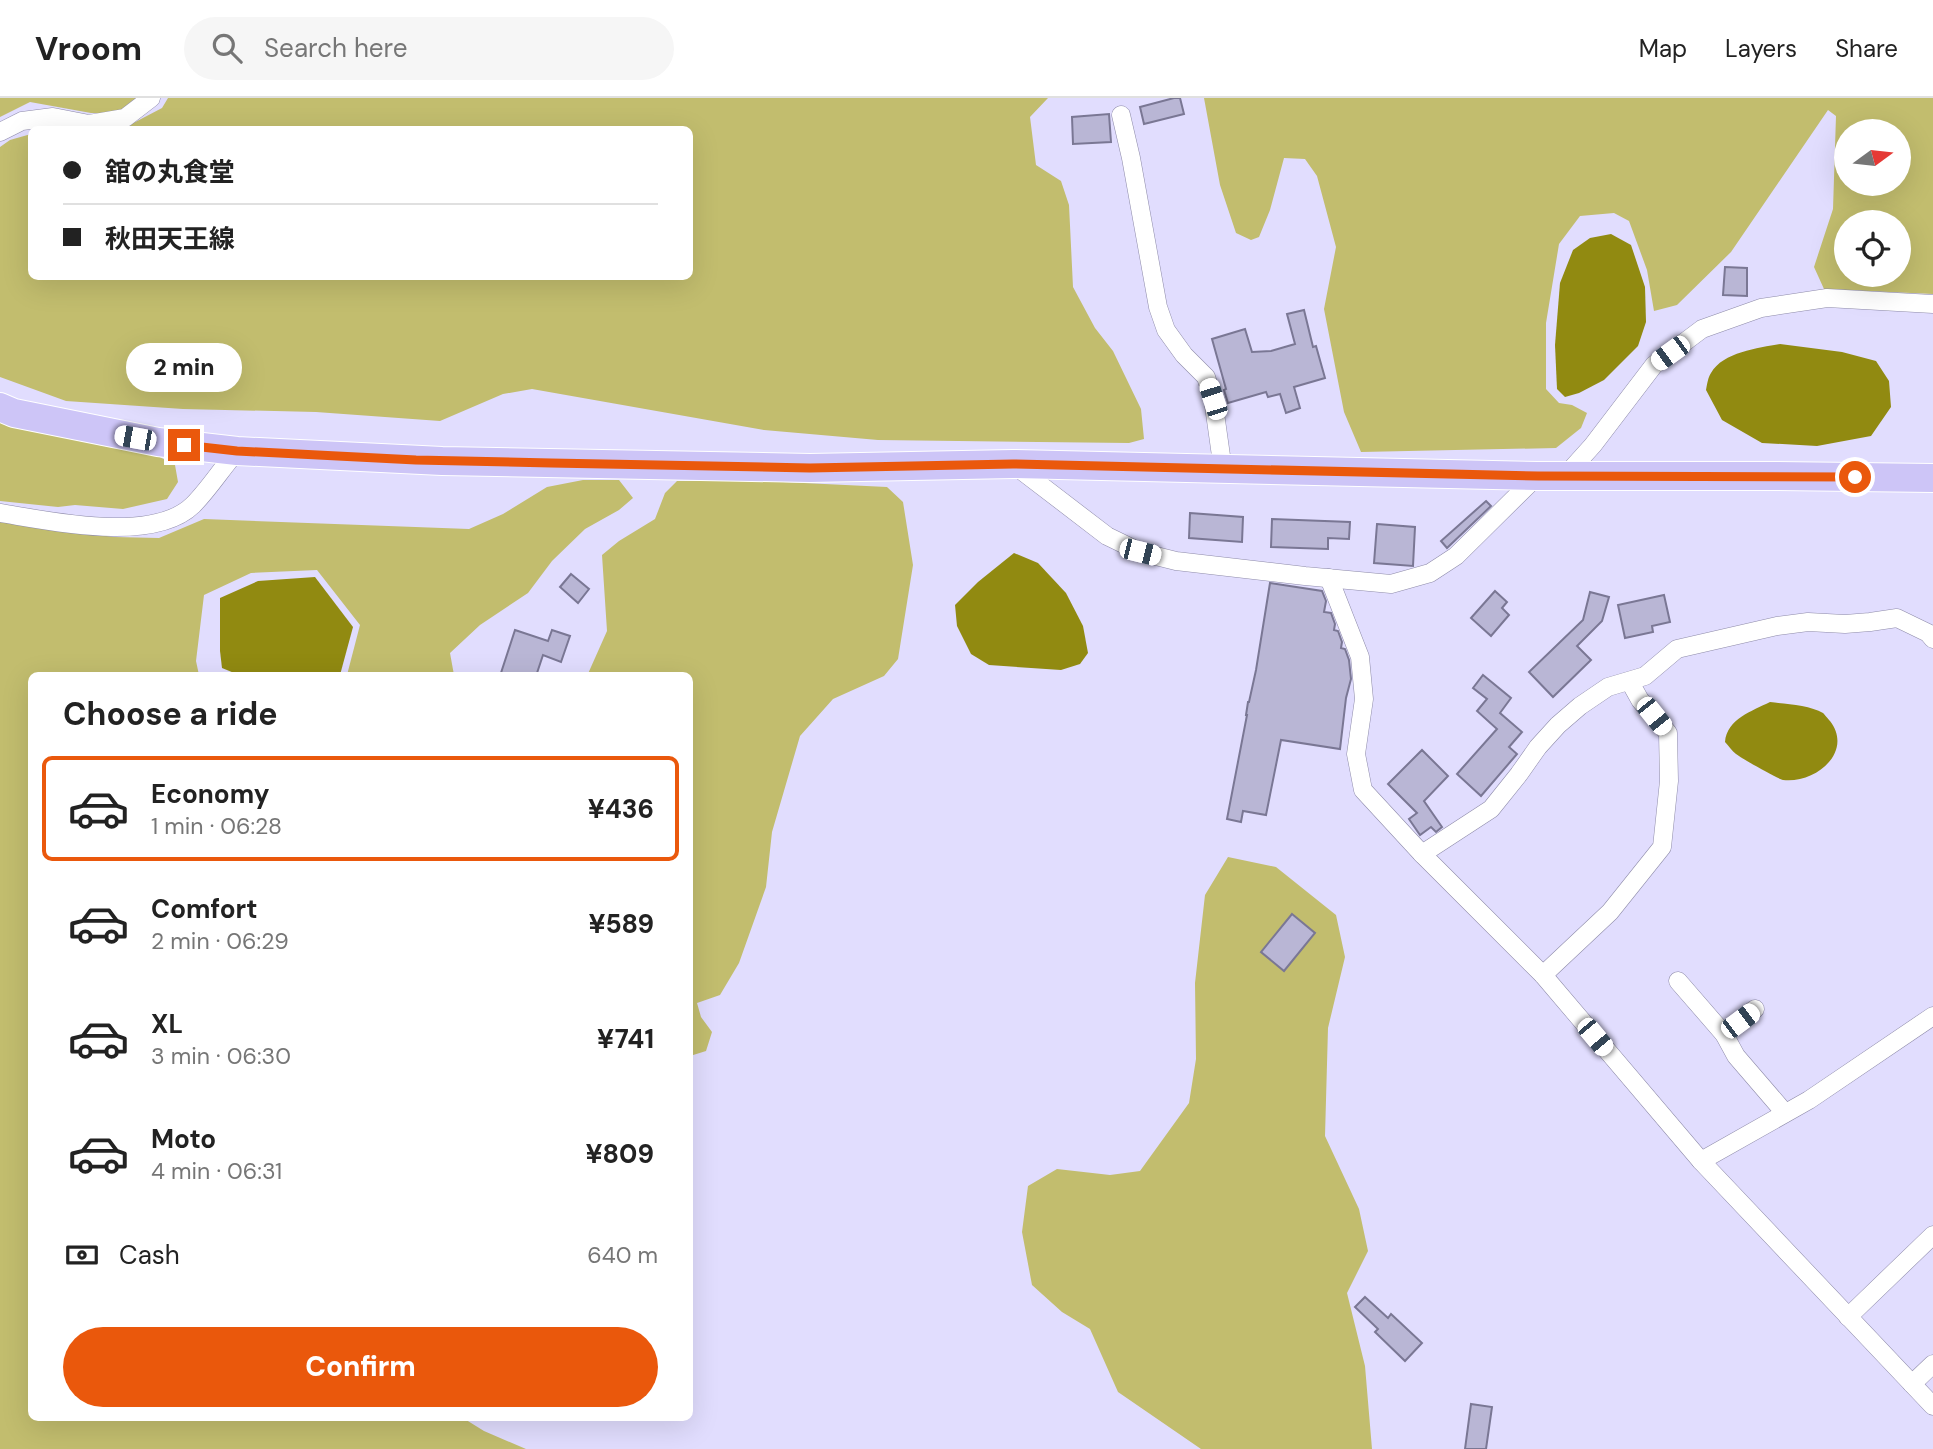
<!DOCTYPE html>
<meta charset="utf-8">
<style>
body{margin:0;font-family:"DM Sans","Noto Sans JP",sans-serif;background:#f6f6f6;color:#222;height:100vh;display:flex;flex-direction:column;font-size:26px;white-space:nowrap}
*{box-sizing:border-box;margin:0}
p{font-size:23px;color:#767676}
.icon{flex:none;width:38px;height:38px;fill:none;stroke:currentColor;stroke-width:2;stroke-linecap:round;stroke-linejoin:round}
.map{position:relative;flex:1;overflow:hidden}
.drawer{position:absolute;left:28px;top:574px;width:665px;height:749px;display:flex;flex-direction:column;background:#fff;border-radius:10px;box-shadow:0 7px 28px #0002}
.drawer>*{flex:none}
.hud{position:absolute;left:28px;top:28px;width:665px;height:154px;border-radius:10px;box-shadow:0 7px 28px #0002;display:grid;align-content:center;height:154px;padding:0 35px;background:#fff}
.needle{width:46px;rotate:75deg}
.buttons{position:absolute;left:1834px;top:21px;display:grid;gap:14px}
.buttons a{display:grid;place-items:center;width:77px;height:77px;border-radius:50%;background:#fff;box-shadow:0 7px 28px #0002;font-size:35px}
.end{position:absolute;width:32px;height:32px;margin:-16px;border:9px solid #ea580c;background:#fff;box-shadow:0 0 0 4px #fff}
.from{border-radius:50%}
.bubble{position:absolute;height:49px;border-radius:24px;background:#fff;box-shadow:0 7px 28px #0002;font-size:23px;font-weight:800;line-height:49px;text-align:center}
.car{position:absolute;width:21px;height:42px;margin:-21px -10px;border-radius:9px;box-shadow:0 0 5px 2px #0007;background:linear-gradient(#fff 24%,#345 0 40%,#fff 0 76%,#345 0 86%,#fff 0)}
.hud b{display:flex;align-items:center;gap:24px;height:66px;font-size:26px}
.hud b+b{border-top:2px solid #e0e0e0}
.hud i{width:18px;height:18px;background:#222}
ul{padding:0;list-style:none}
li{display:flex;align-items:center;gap:21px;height:105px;margin:0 14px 10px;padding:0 21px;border:4px solid transparent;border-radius:10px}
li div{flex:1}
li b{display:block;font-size:26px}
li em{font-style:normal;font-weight:800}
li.active{border-color:#ea580c}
li>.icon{width:63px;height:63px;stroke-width:1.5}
h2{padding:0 35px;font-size:32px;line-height:84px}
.pay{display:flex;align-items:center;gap:18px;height:77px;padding:0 35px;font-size:26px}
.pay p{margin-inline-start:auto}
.button{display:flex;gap:14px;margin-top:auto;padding:14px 35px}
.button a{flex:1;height:80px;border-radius:42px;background:#ea580c;color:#fff;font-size:28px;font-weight:800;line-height:80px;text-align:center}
header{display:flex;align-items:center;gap:42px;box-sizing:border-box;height:98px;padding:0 35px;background:#fff;border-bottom:2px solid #e0e0e0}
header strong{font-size:33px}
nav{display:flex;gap:38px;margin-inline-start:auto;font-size:24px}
.search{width:490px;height:63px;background:#f6f6f6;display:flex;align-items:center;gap:18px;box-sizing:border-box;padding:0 24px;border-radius:38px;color:#767676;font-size:26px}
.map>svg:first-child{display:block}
.green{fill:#c2bd6e;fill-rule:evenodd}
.water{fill:#918a11}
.building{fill:#b9b6d5;stroke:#7a7794;stroke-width:2}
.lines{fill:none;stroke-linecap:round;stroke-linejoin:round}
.minor-casing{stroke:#8e8ba9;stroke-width:19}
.primary-casing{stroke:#fff;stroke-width:30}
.minor{stroke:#fff;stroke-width:18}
.primary{stroke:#cdc5f7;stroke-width:28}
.route{stroke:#ea580c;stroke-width:9}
</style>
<header>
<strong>Vroom</strong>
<div class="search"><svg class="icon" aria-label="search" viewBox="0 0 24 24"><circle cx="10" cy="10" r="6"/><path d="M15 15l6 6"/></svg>Search here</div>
<nav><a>Map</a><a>Layers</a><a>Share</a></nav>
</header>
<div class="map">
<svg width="1933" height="1351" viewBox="0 0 1933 1351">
<rect width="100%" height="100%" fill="#e1ddfe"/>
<g class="green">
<polygon points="0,0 136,0 117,15 91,15 30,4 0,19"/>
<polygon points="168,0 1048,0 1030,19 1036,67 1061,83 1069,107 1073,189 1095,230 1113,253 1141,311 1144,341 1129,345 878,342 764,332 532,291 503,296 440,323 316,314 183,311 66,303 0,279 0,49 10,42 31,36 32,178 690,178 690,32 122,31 162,10"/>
<path d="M1204 0H1933V196L1824 191 1814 169 1833 111 1836 18 1828 12 1731 154 1677 207 1654 213 1647 172 1629 123 1614 115 1580 118 1559 146 1546 225V291L1559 305 1572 307 1587 315 1581 330 1556 350 1361 354 1344 314 1324 211 1336 149 1317 78 1305 61 1284 60 1270 112 1259 139 1251 142 1236 135 1220 87ZM1846 33H1899V86H1846ZM1846 124H1899V177H1846Z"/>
<polygon points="0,320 99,347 156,357 175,367 178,384 167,401 123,411 75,407 58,409 0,403"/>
<polygon points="583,382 619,382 633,400 619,412 585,431 552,463 528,495 480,527 450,555 454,577 347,577 360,527 317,472 251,475 204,497 196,563 199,577 32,578 32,1320 463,1320 484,1333 526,1351 0,1351 0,424 114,439 159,440 204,421 469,431 503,416 547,389"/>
<polygon points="677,383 762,383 887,389 903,404 913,467 898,561 884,578 833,601 800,638 772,734 766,789 739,865 720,897 697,905 701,919 712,934 706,953 690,958 690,578 587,578 607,533 602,457 619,443 655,421 665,395"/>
<polygon points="1228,759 1276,769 1336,817 1345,859 1328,930 1325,1038 1359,1111 1368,1153 1347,1195 1365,1268 1372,1351 1201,1351 1118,1294 1090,1231 1062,1214 1032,1187 1022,1134 1028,1088 1057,1071 1110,1077 1140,1073 1189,1005 1196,961 1195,885 1205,797"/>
</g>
<g class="water">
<polygon points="1611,136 1631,147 1645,189 1646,224 1638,248 1604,282 1579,295 1565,299 1557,291 1555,247 1560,185 1573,152 1590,140"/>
<path d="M1780 246 1842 254 1876 263 1889 283 1891 309 1871 338 1817 348 1762 345 1722 322 1706 292C1707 287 1708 279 1711 275 1723 254 1758 250 1780 246Z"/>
<polygon points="1014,455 1038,465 1066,495 1083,528 1088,555 1080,566 1061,572 989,567 971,556 957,528 955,507 978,484"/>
<polygon points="315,479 353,529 340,577 239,577 222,570 220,553 220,500 258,483"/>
<path d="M1770 604C1785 606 1810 607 1823 615 1824 616 1829 622 1830 623 1854 654 1815 686 1783 682 1776 680 1743 661 1736 656 1732 653 1729 648 1725 644 1727 621 1752 613 1770 604Z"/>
</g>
<g class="building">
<polygon points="1174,0 1180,0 1184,16 1144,26 1140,9"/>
<polygon points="1109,16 1111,44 1073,46 1072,19"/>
<polygon points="1725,169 1747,170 1747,198 1723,197"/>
<polygon points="1304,212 1313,249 1316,248 1325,280 1294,289 1300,310 1286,315 1280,296 1268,299 1266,294 1228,305 1224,292 1226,291 1212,241 1245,231 1252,254 1271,253 1295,246 1287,216"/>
<polygon points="1486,403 1491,408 1447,450 1441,443"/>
<polygon points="1190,415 1243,419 1242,444 1189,440"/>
<polygon points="1272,421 1350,424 1349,441 1328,440 1328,451 1271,449"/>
<polygon points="1377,426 1415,429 1413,468 1374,465"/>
<polygon points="571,476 589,491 578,505 560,489"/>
<polygon points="1270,485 1322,493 1326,503 1324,514 1331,515 1335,526 1334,532 1338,533 1342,544 1341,550 1345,551 1349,562 1351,581 1346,600 1340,651 1281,642 1266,717 1243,713 1241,724 1227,721 1247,617 1246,617 1248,604 1249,604 1256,572"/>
<polygon points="1495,493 1507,504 1502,510 1509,517 1491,538 1471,520"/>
<polygon points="1590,494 1609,499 1602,523 1577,548 1591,562 1553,599 1529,574 1583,522"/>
<polygon points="1664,497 1670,524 1652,528 1653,534 1625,540 1618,507"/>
<polygon points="515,532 548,543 552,532 570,538 561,564 543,557 536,578 500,578"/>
<polygon points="1483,577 1511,600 1500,615 1522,634 1509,649 1517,656 1481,698 1457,676 1497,631 1477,613 1487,601 1473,590"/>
<polygon points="1422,652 1448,678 1424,703 1442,729 1436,734 1431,729 1420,737 1409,721 1417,715 1388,686"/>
<polygon points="1292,816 1315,835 1284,873 1261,854"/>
<polygon points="1365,1199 1388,1220 1391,1216 1422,1245 1405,1263 1375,1234 1378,1231 1355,1209"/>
<polygon points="1471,1306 1492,1309 1486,1351 1465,1351"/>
</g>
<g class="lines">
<g class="minor-casing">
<g id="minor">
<polyline points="1121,17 1131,60 1158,209 1166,232 1184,257 1206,279 1213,301 1223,372"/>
<polyline points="0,34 22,23 53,19 89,26 125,20 151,0"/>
<polyline points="1013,366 1107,438 1140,454 1176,463 1305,478 1391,486 1430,475 1456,458 1537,378"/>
<polyline points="1566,377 1593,347 1654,267 1702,231 1761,210 1827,200 1933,206"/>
<path d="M0 415C50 423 153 446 193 407 209 391 222 370 237 353"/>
<polyline points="1329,480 1360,559 1364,601 1356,656 1363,692 1422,756 1543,877 1701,1063 1933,1308"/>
<polyline points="1422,756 1491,711 1519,676 1538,649 1558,627 1580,608 1608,589 1645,578 1677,551 1777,528 1808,524 1845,526 1870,524 1897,520 1928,535 1933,541"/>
<polyline points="1543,877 1610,814 1662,749 1669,683 1668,635 1640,602 1630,584"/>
<polyline points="1678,883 1724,936 1736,958 1785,1015"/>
<polyline points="1724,936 1755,911"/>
<polyline points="1701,1063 1809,1002 1933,918"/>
<polyline points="1848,1219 1933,1137"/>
<polyline points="1912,1286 1933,1266"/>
</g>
</g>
<g class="primary-casing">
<polyline id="primary" points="0,309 14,315 158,344 237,353 442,363 810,370 1013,366 1537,378 1777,378 1933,380"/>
</g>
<use href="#minor" class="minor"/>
<use href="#primary" class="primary"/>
</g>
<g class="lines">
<polyline class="route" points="184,347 237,353 416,362 551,365 810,370 1013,366 1538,378 1855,379"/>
</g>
</svg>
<div class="buttons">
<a><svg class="needle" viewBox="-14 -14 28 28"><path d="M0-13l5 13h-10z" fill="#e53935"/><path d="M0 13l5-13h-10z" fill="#767676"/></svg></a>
<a><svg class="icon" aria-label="locate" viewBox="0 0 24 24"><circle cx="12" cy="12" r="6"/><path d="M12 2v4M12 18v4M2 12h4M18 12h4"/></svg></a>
</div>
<i class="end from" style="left:1855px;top:379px"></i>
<i class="end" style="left:184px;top:347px"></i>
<div class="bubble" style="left:126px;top:245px;width:116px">2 min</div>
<i class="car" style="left:1670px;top:255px;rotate:234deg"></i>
<i class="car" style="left:1213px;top:301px;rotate:342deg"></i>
<i class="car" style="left:135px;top:340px;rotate:280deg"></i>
<i class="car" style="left:1140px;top:454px;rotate:104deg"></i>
<i class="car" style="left:1654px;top:618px;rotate:141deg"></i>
<i class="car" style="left:1740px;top:923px;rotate:53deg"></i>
<i class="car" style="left:1595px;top:939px;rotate:140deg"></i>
<div class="hud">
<b><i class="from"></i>舘の丸食堂</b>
<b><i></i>秋田天王線</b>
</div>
<section class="drawer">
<h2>Choose a ride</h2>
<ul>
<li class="active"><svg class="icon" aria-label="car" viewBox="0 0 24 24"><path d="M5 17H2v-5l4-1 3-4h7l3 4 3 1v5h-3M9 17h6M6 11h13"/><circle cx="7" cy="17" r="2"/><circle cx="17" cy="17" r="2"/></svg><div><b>Economy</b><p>1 min · 06:28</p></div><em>¥436</em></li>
<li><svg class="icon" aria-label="car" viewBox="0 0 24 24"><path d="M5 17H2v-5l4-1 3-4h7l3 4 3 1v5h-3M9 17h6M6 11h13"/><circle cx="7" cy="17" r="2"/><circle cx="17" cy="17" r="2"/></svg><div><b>Comfort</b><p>2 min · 06:29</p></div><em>¥589</em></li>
<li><svg class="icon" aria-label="car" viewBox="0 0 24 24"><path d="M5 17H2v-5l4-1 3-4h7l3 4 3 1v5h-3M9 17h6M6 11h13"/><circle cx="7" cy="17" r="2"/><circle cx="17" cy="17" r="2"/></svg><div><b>XL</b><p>3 min · 06:30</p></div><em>¥741</em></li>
<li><svg class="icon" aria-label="car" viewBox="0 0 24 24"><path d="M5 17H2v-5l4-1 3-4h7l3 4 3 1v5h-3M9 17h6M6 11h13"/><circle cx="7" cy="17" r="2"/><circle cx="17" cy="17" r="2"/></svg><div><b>Moto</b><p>4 min · 06:31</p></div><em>¥809</em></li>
</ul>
<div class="pay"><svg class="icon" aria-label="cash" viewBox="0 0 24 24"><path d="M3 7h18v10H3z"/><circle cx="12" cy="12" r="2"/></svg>Cash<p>640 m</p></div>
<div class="button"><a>Confirm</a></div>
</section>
</div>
